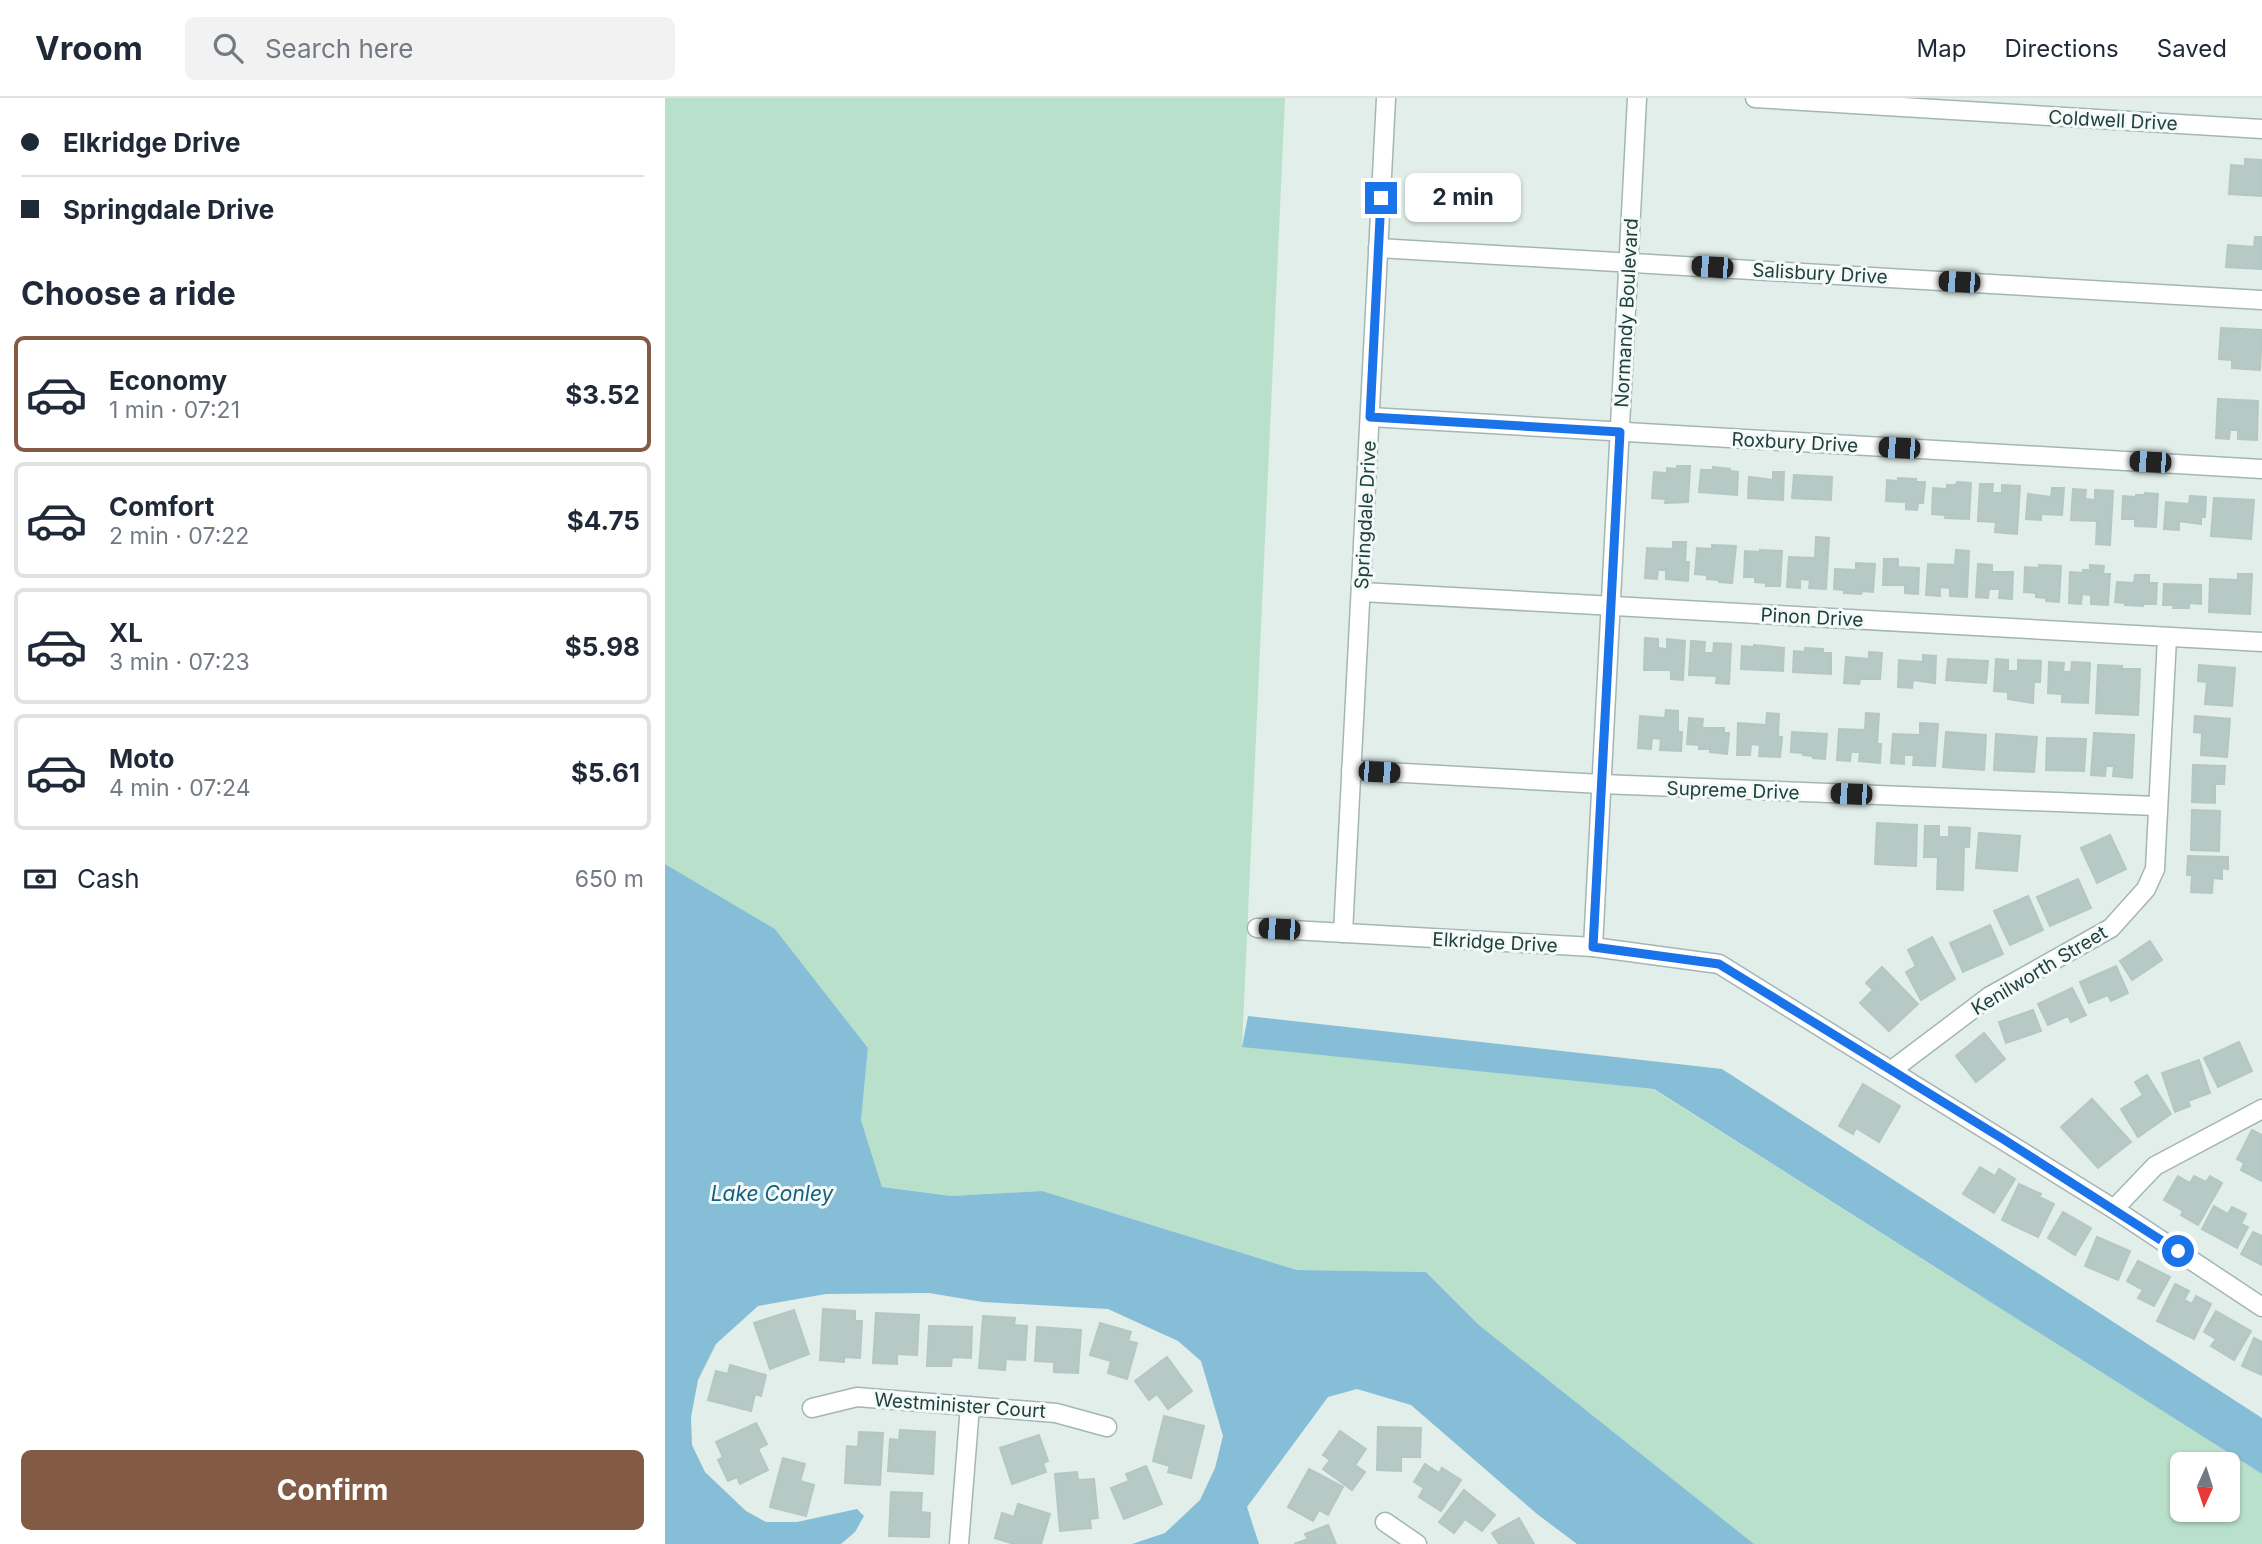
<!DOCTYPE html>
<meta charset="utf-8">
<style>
body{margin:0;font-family:Inter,sans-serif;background:#f2f2f3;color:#1f2937;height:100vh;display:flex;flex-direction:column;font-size:26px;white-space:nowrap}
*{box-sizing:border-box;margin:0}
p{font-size:23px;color:#747a83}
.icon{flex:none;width:38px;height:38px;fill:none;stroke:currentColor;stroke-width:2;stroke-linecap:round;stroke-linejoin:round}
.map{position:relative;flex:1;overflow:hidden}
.details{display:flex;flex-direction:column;background:#fff;width:665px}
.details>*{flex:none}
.banner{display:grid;align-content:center;height:154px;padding:0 21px;background:#fff}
.needle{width:46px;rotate:183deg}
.fabs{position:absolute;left:1505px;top:1354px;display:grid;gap:14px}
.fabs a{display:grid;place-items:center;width:70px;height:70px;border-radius:10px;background:#fff;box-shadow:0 2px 5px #0004;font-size:35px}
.end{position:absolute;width:32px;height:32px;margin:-16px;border:9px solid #1a73e8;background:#fff;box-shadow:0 0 0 4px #fff}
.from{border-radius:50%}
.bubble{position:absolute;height:49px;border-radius:10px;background:#fff;box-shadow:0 2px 5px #0004;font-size:23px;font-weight:700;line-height:49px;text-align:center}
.car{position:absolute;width:21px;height:42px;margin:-21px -10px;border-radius:9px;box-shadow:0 0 5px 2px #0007;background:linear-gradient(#222 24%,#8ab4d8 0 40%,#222 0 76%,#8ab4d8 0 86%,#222 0)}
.banner b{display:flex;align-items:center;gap:24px;height:66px;font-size:26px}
.banner b+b{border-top:2px solid #e0e1e3}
.banner i{width:18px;height:18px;background:#1f2937}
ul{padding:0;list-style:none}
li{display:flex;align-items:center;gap:21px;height:116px;margin:0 14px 10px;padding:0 7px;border:4px solid #e0e1e3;border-radius:10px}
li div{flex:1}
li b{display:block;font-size:26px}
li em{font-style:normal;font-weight:700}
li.active{border-color:#835a43}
li>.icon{width:63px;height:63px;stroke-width:1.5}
h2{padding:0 21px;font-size:32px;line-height:84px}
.pay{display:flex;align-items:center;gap:18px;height:77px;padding:0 21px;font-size:26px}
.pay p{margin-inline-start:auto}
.primary-button{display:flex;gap:14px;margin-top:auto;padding:14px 21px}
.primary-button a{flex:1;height:80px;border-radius:10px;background:#835a43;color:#fff;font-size:28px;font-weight:700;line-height:80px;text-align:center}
header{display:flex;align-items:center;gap:42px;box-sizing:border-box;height:98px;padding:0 35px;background:#fff;border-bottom:2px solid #e0e1e3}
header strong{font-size:33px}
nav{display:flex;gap:38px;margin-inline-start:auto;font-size:24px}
.search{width:490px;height:63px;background:#f2f2f3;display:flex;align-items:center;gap:18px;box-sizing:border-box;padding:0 24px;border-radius:10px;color:#747a83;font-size:26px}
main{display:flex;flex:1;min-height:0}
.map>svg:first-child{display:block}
.green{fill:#b9e0ca;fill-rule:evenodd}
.water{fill:#86bed7}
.building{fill:#b7c9c4;stroke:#b4c8c3;stroke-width:2}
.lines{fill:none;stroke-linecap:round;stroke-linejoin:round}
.street-casing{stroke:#a4b6b3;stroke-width:21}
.street{stroke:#fff;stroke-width:18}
.route{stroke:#1a73e8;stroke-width:9}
.labels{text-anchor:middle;stroke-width:6;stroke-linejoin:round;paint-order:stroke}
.street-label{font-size:19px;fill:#20403d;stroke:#f3faf7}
.water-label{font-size:21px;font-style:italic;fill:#155f81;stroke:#f3faf7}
</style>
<header>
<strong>Vroom</strong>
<div class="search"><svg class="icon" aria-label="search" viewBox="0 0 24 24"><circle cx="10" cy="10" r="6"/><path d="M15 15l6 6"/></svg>Search here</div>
<nav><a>Map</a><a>Directions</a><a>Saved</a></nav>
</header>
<main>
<section class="details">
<div class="banner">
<b><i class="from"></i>Elkridge Drive</b>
<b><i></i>Springdale Drive</b>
</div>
<h2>Choose a ride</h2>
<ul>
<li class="active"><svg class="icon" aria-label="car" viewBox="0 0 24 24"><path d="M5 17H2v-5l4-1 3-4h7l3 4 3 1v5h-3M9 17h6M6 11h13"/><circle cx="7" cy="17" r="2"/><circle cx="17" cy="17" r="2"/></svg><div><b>Economy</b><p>1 min · 07:21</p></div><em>$3.52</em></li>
<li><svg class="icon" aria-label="car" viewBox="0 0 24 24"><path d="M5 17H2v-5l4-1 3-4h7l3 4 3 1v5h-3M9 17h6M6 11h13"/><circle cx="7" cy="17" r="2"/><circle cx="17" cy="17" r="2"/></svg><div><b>Comfort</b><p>2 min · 07:22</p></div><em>$4.75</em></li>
<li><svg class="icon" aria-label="car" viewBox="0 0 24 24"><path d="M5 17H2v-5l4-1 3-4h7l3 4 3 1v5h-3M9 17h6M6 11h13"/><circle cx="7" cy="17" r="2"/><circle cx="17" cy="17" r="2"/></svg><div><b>XL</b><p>3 min · 07:23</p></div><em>$5.98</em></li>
<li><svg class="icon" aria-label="car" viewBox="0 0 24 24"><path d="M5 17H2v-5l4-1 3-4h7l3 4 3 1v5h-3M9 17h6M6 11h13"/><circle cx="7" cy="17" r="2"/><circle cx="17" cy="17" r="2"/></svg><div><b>Moto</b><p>4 min · 07:24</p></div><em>$5.61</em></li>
</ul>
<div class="pay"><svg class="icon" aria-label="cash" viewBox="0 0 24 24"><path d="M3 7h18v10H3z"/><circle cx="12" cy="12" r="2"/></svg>Cash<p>650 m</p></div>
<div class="primary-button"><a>Confirm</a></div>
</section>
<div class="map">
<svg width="1597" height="1446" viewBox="0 0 1597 1446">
<rect width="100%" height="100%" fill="#e2eeea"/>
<path class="green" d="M0 0H620L577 948 988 991 1597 1376V1446H1089L814 1227 761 1174 632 1172 377 1093 286 1098 217 1089 196 1022 203 950 110 831 0 766ZM1517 1367H1563V1412H1517Z"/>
<g class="water">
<polygon points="0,766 110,831 203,950 196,1022 217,1089 286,1098 377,1093 632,1172 761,1174 814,1227 1089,1446 912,1446 872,1416 746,1307 692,1291 663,1299 582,1409 594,1446 467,1446 500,1435 535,1402 550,1370 558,1338 536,1263 513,1243 443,1211 318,1204 264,1195 161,1196 93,1208 51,1246 33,1282 26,1319 27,1347 40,1374 81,1413 101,1424 132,1424 192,1411 199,1418 190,1434 176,1446 0,1446"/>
<polygon points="583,918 1057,971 1597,1320 1597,1376 989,991 577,949"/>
</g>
<g class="building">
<polygon points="1580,61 1597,62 1597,98 1564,96 1566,67 1580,68"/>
<polygon points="1590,139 1597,139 1597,171 1561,169 1563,147 1589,149"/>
<polygon points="1556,230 1597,232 1595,272 1567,270 1567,262 1554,261"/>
<polygon points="1553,301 1593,303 1592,342 1573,341 1573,332 1565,332 1564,341 1551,340"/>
<polygon points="1012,368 1025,368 1023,404 1000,405 1001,401 987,400 989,374 1002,375 1002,370 1012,371"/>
<polygon points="1048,369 1065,371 1065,373 1073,374 1072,397 1034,394 1036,372 1048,372"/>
<polygon points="1108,374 1119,374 1118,402 1083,400 1084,379 1108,382"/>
<polygon points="1129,377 1167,379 1166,402 1127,400"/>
<polygon points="1233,380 1251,381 1251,384 1260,384 1258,405 1253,405 1252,412 1241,411 1241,404 1221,403 1222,382 1233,383"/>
<polygon points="1292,384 1306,385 1304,421 1280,420 1281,417 1267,416 1268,390 1282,391 1282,387 1291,387"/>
<polygon points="1315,386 1328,386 1327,395 1337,395 1337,387 1355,388 1352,436 1330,434 1331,424 1313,423"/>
<polygon points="1387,390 1399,390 1397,417 1376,416 1376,422 1361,421 1363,396 1386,399"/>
<polygon points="1408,391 1421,392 1420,401 1430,402 1430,392 1448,393 1445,447 1431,446 1432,423 1406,422"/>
<polygon points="1480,395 1493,396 1491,429 1470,428 1470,421 1457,421 1458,398 1471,399 1471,397 1480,397"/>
<polygon points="1525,398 1541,399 1540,419 1536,419 1536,426 1514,423 1514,432 1499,431 1501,404 1524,406"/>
<polygon points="1549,400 1589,402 1586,441 1546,438"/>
<polygon points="1151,439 1164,440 1161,491 1144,490 1145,482 1135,481 1135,490 1122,489 1124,459 1150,460"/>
<polygon points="1008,444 1021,444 1020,464 1024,464 1023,483 1001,481 1001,472 993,472 992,481 980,480 982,450 1008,451"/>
<polygon points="1047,447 1071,448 1067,485 1054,484 1054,482 1042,481 1042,477 1030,476 1032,450 1047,451"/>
<polygon points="1095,452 1117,453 1115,488 1101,488 1101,485 1090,484 1090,479 1079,479 1080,453 1095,454"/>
<polygon points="1291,452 1304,453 1302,499 1285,498 1285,490 1275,489 1275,498 1261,497 1263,466 1290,467"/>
<polygon points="1219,461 1233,461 1233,469 1254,470 1253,496 1240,495 1240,487 1218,487"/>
<polygon points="1191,465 1210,466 1208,494 1197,493 1196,496 1179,495 1179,492 1169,491 1170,471 1191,472"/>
<polygon points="1313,466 1327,467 1327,474 1348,474 1347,501 1334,500 1335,491 1324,491 1323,500 1311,499"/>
<polygon points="1374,467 1396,468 1394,504 1381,503 1381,500 1371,499 1371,495 1359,494 1360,469 1374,470"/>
<polygon points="1425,467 1439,468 1438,476 1445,476 1443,507 1426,506 1426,497 1417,496 1416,506 1404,505 1405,474 1418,475 1418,472 1425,472"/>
<polygon points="1573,476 1587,476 1585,516 1544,514 1545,481 1573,482"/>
<polygon points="1470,477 1484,477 1484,485 1492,485 1491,506 1478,506 1478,508 1460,507 1460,505 1450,504 1452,484 1469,485"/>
<polygon points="1499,486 1536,487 1536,506 1524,505 1524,510 1508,510 1509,507 1498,507"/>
<polygon points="980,540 993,541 993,550 1002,551 1002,541 1020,543 1018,582 1006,581 1006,572 979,572"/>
<polygon points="1026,543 1040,544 1039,555 1048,555 1049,545 1066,546 1064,586 1051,585 1052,578 1024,577"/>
<polygon points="1089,547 1119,550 1118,573 1076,571 1077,548 1089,549"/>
<polygon points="1140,550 1158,551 1158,555 1166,555 1166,576 1128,574 1129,553 1140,554"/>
<polygon points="1204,554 1217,555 1215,581 1195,581 1194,586 1179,585 1181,559 1204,561"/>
<polygon points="1258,557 1271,558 1270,585 1248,582 1247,590 1233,589 1234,562 1258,564"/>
<polygon points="1283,561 1323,563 1321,585 1281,582"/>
<polygon points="1331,561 1343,562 1343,573 1353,573 1353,562 1376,563 1375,584 1369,584 1368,605 1343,601 1343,594 1329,593"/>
<polygon points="1384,564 1399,565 1398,574 1406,574 1407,564 1425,565 1423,605 1397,604 1397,596 1383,595"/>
<polygon points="1433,567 1457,568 1457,571 1475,571 1473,617 1431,615"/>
<polygon points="1534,567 1570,570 1567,608 1540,606 1542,584 1533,583"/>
<polygon points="1001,612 1013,613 1013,634 1017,634 1016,653 995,652 996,641 987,640 986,651 973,650 975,618 1000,620"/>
<polygon points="1102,615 1114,616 1113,639 1117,639 1115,659 1094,658 1095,647 1086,646 1085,657 1072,657 1073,625 1101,627"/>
<polygon points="1201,615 1214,616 1212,646 1216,646 1215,665 1194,663 1195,654 1186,654 1185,663 1172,662 1174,631 1200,632"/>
<polygon points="1530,618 1565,621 1562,659 1536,657 1537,635 1529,634"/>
<polygon points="1024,620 1038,621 1037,630 1059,630 1059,635 1064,635 1062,656 1045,654 1045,651 1034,651 1034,647 1022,646"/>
<polygon points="1255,625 1273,626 1270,668 1248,667 1249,657 1239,657 1239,666 1226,665 1228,636 1255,637"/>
<polygon points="1127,634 1162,636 1160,661 1148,660 1148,658 1138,657 1138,655 1126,654"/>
<polygon points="1281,634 1321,637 1319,672 1278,669"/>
<polygon points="1429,635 1469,637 1467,680 1448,678 1449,668 1441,668 1440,678 1426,677"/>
<polygon points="1331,636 1372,639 1369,674 1329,672"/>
<polygon points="1382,640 1421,641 1419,673 1381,672"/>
<polygon points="1528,667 1560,668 1559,686 1550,686 1550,705 1527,704"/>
<polygon points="1527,712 1555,713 1554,753 1526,752"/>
<polygon points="1212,725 1252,727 1251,768 1210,766"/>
<polygon points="1260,728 1274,728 1274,739 1284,739 1284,729 1305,730 1304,749 1299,749 1298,792 1272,791 1273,759 1259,759"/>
<polygon points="1314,735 1355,738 1352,773 1311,770"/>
<polygon points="1445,737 1461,771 1432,785 1416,750"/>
<polygon points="1523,758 1563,759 1563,771 1557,770 1557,781 1548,780 1547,795 1526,794 1527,777 1522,777"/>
<polygon points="1413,781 1426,810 1385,828 1372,799"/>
<polygon points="1363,798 1378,832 1345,847 1329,813"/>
<polygon points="1325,827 1338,856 1298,874 1285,845"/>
<polygon points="1267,839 1290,881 1256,902 1241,874 1251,868 1243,852"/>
<polygon points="1485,843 1497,862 1467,882 1455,863"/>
<polygon points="1451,868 1463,895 1446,903 1443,897 1424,905 1415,884"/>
<polygon points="1217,869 1253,906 1224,933 1195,905 1208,892 1201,885"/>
<polygon points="1407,890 1421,917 1406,924 1403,918 1383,927 1373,906"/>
<polygon points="1368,912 1376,933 1341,945 1334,924"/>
<polygon points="1319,935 1340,961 1311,984 1291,958"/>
<polygon points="1574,944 1587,973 1553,989 1539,960"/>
<polygon points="1534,962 1545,995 1523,1003 1525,1008 1510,1014 1497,975"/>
<polygon points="1482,977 1506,1016 1473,1039 1456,1011 1478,997 1470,984"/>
<polygon points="1198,986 1235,1008 1214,1044 1191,1030 1188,1036 1174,1028"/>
<polygon points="1427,1001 1466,1044 1433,1070 1396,1029"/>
<polygon points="1587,1032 1597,1037 1597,1083 1576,1072 1579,1065 1572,1061"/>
<polygon points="1315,1069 1330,1078 1334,1071 1350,1081 1329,1115 1298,1096"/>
<polygon points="1513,1078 1525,1085 1529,1078 1541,1084 1545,1078 1557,1085 1533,1127 1516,1117 1518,1113 1499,1102"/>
<polygon points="1354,1086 1376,1096 1374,1099 1389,1106 1373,1139 1337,1122"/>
<polygon points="1549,1108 1563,1116 1567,1109 1581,1116 1576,1126 1583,1129 1572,1150 1537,1131"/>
<polygon points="1398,1114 1426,1130 1410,1157 1383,1140"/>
<polygon points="1588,1134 1597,1138 1597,1167 1576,1156"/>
<polygon points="1432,1139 1465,1153 1453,1182 1420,1168"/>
<polygon points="1473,1163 1505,1179 1489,1208 1473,1200 1478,1192 1462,1183"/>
<polygon points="1510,1186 1524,1193 1519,1202 1527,1206 1531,1198 1546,1206 1529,1241 1492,1223"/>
<polygon points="158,1211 190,1213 190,1223 197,1223 195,1260 179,1259 179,1264 155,1262"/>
<polygon points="129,1212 144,1256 105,1271 89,1225"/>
<polygon points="1551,1213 1586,1233 1569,1262 1546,1248 1551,1241 1539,1234"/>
<polygon points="211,1215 254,1217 252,1257 232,1256 232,1266 208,1265"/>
<polygon points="318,1218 350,1220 349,1227 362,1228 360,1262 341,1261 340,1272 314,1270"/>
<polygon points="435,1225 466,1234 463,1243 472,1245 462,1281 443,1275 446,1263 425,1257"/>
<polygon points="264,1228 307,1229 306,1260 287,1259 286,1268 262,1268"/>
<polygon points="372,1229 416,1232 413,1275 389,1274 389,1264 370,1263"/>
<polygon points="1589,1240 1597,1244 1597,1277 1577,1268"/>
<polygon points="502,1259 527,1293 503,1311 492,1296 484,1302 470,1283"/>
<polygon points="65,1267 101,1277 96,1298 90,1296 86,1313 43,1302 51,1273 63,1276"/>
<polygon points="499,1318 539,1328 526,1380 503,1374 505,1368 488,1363"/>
<polygon points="91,1325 102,1346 93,1351 103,1372 75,1386 72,1379 63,1383 53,1362 58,1359 51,1344"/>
<polygon points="713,1329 756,1330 755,1359 736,1359 736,1373 712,1372"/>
<polygon points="235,1332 270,1334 268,1376 223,1373 225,1341 234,1342"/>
<polygon points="675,1333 701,1351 690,1367 700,1374 687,1392 658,1371 665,1362 658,1357"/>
<polygon points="194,1334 218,1335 215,1387 180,1385 182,1348 193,1349"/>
<polygon points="374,1337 383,1363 378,1365 381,1374 347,1386 335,1350"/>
<polygon points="118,1360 140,1366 135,1383 149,1387 141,1418 105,1409"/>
<polygon points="760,1366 774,1375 777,1370 796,1382 776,1413 754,1399 759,1390 749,1384"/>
<polygon points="481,1368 497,1406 459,1421 446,1390 464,1383 461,1376"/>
<polygon points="644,1371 678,1389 663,1417 654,1412 648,1423 623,1409"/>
<polygon points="412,1374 413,1382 429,1381 433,1420 425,1421 426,1430 395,1433 390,1376"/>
<polygon points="799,1392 830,1417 817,1433 800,1421 789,1435 774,1424"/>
<polygon points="226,1394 257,1395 256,1414 265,1415 264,1439 224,1438"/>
<polygon points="353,1406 385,1416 376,1446 349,1446 330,1440 337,1415 349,1419"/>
<polygon points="854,1420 869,1446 834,1446 827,1435"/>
<polygon points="663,1427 671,1446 629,1446 643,1441 640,1436"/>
</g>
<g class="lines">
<g class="street-casing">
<g id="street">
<polyline points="1090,0 1597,31"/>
<polyline points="713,150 1597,202"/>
<polyline points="705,319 1597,371"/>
<polyline points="697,494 1597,544"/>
<polyline points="686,672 936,686 1491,708"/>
<polyline points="592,830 928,849 1054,866 1449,1111 1597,1209"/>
<polyline points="678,835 721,0"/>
<polyline points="928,849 972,0"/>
<polyline points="1227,972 1325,898 1446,830 1481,791 1490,771 1502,540"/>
<polyline points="1449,1111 1490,1068 1597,1011"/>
<polyline points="147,1310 192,1299 391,1315 442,1329"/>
<polyline points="720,1424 752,1446"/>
<polyline points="294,1446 305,1308"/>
</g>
</g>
<use href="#street" class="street"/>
</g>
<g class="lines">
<polyline class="route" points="716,100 705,319 955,334 928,849 1054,866 1338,1041 1513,1153"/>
</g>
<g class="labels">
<g class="street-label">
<text transform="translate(1448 22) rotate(3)" y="7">Coldwell Drive</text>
<text transform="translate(1155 175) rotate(3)" y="7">Salisbury Drive</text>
<text transform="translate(961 215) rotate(-87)" y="7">Normandy Boulevard</text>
<text transform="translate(1130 344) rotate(3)" y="7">Roxbury Drive</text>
<text transform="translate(700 417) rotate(-87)" y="7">Springdale Drive</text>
<text transform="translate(1147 519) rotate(3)" y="7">Pinon Drive</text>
<text transform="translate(1068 692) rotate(2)" y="7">Supreme Drive</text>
<text transform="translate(830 844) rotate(3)" y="7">Elkridge Drive</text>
<text transform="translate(1374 872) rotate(-31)" y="7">Kenilworth Street</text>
<text transform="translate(295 1307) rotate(4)" y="7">Westminister Court</text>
</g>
<g class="water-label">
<text x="107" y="1103">Lake Conley</text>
</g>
</g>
</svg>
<div class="fabs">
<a><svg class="needle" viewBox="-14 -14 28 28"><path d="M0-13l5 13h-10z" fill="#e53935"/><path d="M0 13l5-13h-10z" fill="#747a83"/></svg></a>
</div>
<i class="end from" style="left:1513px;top:1153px"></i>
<i class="end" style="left:716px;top:100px"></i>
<div class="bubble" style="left:740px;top:75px;width:116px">2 min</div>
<i class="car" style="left:1047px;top:169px;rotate:274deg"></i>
<i class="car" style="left:1294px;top:184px;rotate:273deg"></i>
<i class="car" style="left:1234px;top:350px;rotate:273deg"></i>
<i class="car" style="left:1485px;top:364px;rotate:273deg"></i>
<i class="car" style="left:714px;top:674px;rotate:93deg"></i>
<i class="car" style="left:1186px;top:696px;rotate:272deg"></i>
<i class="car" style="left:614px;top:831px;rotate:273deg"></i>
</div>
</main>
